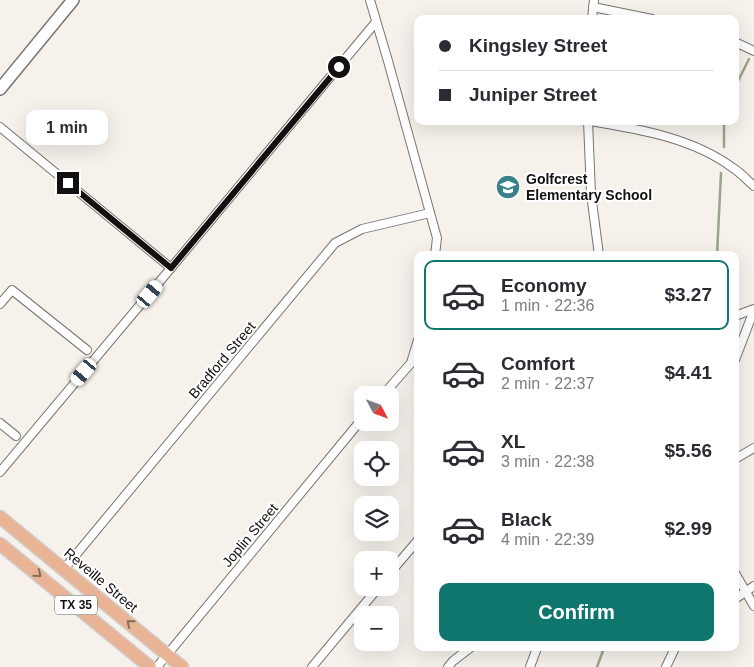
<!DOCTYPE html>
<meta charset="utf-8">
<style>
body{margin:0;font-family:Arial,sans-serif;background:#f7f7f7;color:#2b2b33;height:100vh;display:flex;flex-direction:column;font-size:19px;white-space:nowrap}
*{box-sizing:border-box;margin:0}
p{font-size:16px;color:#7c7c81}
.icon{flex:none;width:28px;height:28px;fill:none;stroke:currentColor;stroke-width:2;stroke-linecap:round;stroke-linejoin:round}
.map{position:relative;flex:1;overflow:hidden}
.panel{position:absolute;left:414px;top:251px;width:325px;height:400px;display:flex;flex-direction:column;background:#fff;border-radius:10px;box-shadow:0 5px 20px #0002}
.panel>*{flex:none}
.banner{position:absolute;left:414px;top:15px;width:325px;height:110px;border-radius:10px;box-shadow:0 5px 20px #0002;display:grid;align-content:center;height:110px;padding:0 25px;background:#fff}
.needle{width:32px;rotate:131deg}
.tools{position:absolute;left:354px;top:386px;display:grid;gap:10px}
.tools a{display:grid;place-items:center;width:45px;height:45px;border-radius:10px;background:#fff;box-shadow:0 5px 20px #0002;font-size:25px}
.end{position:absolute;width:22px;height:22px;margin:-11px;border:6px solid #12110f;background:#fff;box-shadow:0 0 0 2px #fff}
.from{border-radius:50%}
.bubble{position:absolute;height:35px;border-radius:10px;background:#fff;box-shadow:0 5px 20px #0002;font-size:16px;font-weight:600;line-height:35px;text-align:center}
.car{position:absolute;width:15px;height:30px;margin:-15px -8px;border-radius:6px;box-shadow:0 0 4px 1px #0007;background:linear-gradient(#fff 24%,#345 0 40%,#fff 0 76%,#345 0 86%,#fff 0)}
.banner b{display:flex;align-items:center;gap:18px;height:48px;font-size:19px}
.banner b+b{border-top:1px solid #e1e1e2}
.banner i{width:12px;height:12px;background:#2b2b33}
ul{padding:9px 0 0;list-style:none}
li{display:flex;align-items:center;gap:15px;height:70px;margin:0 10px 8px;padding:0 15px;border:2px solid transparent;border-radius:10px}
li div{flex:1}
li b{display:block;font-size:19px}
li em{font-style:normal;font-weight:600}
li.on{border-color:#0f766e}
li>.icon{width:45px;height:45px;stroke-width:1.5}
.primary-button{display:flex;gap:10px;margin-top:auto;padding:10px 25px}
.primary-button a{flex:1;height:58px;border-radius:10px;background:#0f766e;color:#fff;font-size:20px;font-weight:600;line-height:58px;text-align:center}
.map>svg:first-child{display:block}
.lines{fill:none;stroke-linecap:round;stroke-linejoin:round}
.stream{stroke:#99a589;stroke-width:2.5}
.street-casing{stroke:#78746f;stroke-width:10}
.secondary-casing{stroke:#78746f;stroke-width:14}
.primary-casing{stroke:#d0cfcf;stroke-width:15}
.street{stroke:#fff;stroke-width:8}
.secondary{stroke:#fff;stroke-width:11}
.primary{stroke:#e9b495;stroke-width:12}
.oneway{stroke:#886b59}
.route{stroke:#12110f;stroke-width:6}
.labels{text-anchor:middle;stroke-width:4;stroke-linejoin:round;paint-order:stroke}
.shield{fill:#fff;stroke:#595857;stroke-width:1}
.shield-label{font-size:12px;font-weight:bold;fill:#12110f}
.poi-label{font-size:14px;font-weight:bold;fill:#12110f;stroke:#fff;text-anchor:start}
.street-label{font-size:14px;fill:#12110f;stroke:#fff}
</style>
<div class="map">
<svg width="754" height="667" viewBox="0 0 754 667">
<rect width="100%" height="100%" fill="#f6f1eb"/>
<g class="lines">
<g class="stream">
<polyline points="735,87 749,59"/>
<polyline points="724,121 724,147"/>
<polyline points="717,255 721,173"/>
<polyline points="597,667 604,648"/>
</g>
<g class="street-casing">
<g id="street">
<polyline points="370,0 388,61 437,238 435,255"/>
<polyline points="593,7 652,19"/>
<polyline points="592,19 594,0"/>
<polyline points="735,42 754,51"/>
<polyline points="588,121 591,194 599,255"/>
<path d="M590 121C639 129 693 138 733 168 741 173 747 180 754 186"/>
<polyline points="0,127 171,268"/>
<polyline points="0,304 12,290 87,350"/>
<polyline points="735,316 754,309"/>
<polyline points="735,360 754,310"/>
<polyline points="383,395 411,363 418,340"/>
<polyline points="0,423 16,436"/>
<polyline points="735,459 754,448"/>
<polyline points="0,472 171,268 376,22"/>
<polyline points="64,569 335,243 362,229 430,213"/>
<polyline points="390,573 418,540"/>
<polyline points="735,573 754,606"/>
<polyline points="735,599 754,586"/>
<polyline points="157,667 362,419"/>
<polyline points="312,667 378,588"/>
<polyline points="448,667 453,661 470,648"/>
<polyline points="530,667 537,648"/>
<polyline points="666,667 675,648"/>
</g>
</g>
<g class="secondary-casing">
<polyline id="secondary" points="0,89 73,0"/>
</g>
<g class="primary-casing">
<g id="primary">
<polyline points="0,517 182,667"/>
<polyline points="0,544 150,667"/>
</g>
</g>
<use href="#street" class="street"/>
<use href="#secondary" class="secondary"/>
<use href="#primary" class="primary"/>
</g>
<defs><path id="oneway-chevron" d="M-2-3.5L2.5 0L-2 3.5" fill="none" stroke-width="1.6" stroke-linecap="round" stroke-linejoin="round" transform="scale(1.25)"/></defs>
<g class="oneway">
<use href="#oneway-chevron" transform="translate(38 574) rotate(39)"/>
<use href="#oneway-chevron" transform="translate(130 623) rotate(-141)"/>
</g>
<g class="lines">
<polyline class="route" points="68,183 171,268 339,67"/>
</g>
<defs>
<g id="school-disc" transform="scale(1.25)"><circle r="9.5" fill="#398188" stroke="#fff"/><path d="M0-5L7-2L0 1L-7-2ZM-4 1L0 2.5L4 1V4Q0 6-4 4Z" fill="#fff"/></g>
</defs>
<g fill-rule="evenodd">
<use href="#school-disc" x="508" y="187"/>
</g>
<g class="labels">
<rect class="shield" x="55" y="595.5" width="42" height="19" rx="4"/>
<g class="shield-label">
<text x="76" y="609">TX 35</text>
</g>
<g class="poi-label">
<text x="526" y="184">Golfcrest<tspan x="526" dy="16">Elementary School</tspan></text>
</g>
<g class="street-label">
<text transform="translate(222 360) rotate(-50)" y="5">Bradford Street</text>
<text transform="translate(250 535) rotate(-50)" y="5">Joplin Street</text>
<text transform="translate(101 580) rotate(40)" y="5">Reveille Street</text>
</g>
</g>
</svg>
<div class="tools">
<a><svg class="needle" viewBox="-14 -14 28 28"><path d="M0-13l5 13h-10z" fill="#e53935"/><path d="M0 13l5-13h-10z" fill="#7c7c81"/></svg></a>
<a><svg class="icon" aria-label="locate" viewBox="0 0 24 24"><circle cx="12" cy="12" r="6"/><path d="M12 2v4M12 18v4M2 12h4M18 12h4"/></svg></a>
<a><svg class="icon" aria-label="layers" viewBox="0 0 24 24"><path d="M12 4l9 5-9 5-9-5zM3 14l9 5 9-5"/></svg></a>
<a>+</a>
<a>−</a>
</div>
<i class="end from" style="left:339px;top:67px"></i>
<i class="end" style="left:68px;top:183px"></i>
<div class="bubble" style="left:26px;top:110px;width:82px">1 min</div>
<i class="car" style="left:150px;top:294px;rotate:40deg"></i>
<i class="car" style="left:84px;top:372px;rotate:220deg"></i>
<div class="banner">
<b><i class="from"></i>Kingsley Street</b>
<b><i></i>Juniper Street</b>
</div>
<section class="panel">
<ul>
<li class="on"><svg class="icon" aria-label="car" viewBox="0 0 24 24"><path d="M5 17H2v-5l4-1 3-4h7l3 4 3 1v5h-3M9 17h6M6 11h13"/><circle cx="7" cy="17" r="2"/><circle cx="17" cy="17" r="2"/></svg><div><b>Economy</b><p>1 min · 22:36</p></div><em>$3.27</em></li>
<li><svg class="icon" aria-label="car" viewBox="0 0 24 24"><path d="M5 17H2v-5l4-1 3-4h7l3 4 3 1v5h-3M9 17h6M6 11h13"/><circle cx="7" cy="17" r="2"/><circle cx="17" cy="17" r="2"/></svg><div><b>Comfort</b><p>2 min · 22:37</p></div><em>$4.41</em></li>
<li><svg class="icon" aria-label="car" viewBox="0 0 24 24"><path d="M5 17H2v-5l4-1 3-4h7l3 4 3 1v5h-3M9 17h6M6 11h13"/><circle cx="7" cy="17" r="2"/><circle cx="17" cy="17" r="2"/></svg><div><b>XL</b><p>3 min · 22:38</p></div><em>$5.56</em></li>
<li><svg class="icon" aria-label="car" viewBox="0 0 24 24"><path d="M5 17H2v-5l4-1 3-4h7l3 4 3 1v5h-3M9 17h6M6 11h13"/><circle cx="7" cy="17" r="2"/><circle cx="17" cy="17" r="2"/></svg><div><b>Black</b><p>4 min · 22:39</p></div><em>$2.99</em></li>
</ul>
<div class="primary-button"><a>Confirm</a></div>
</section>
</div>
